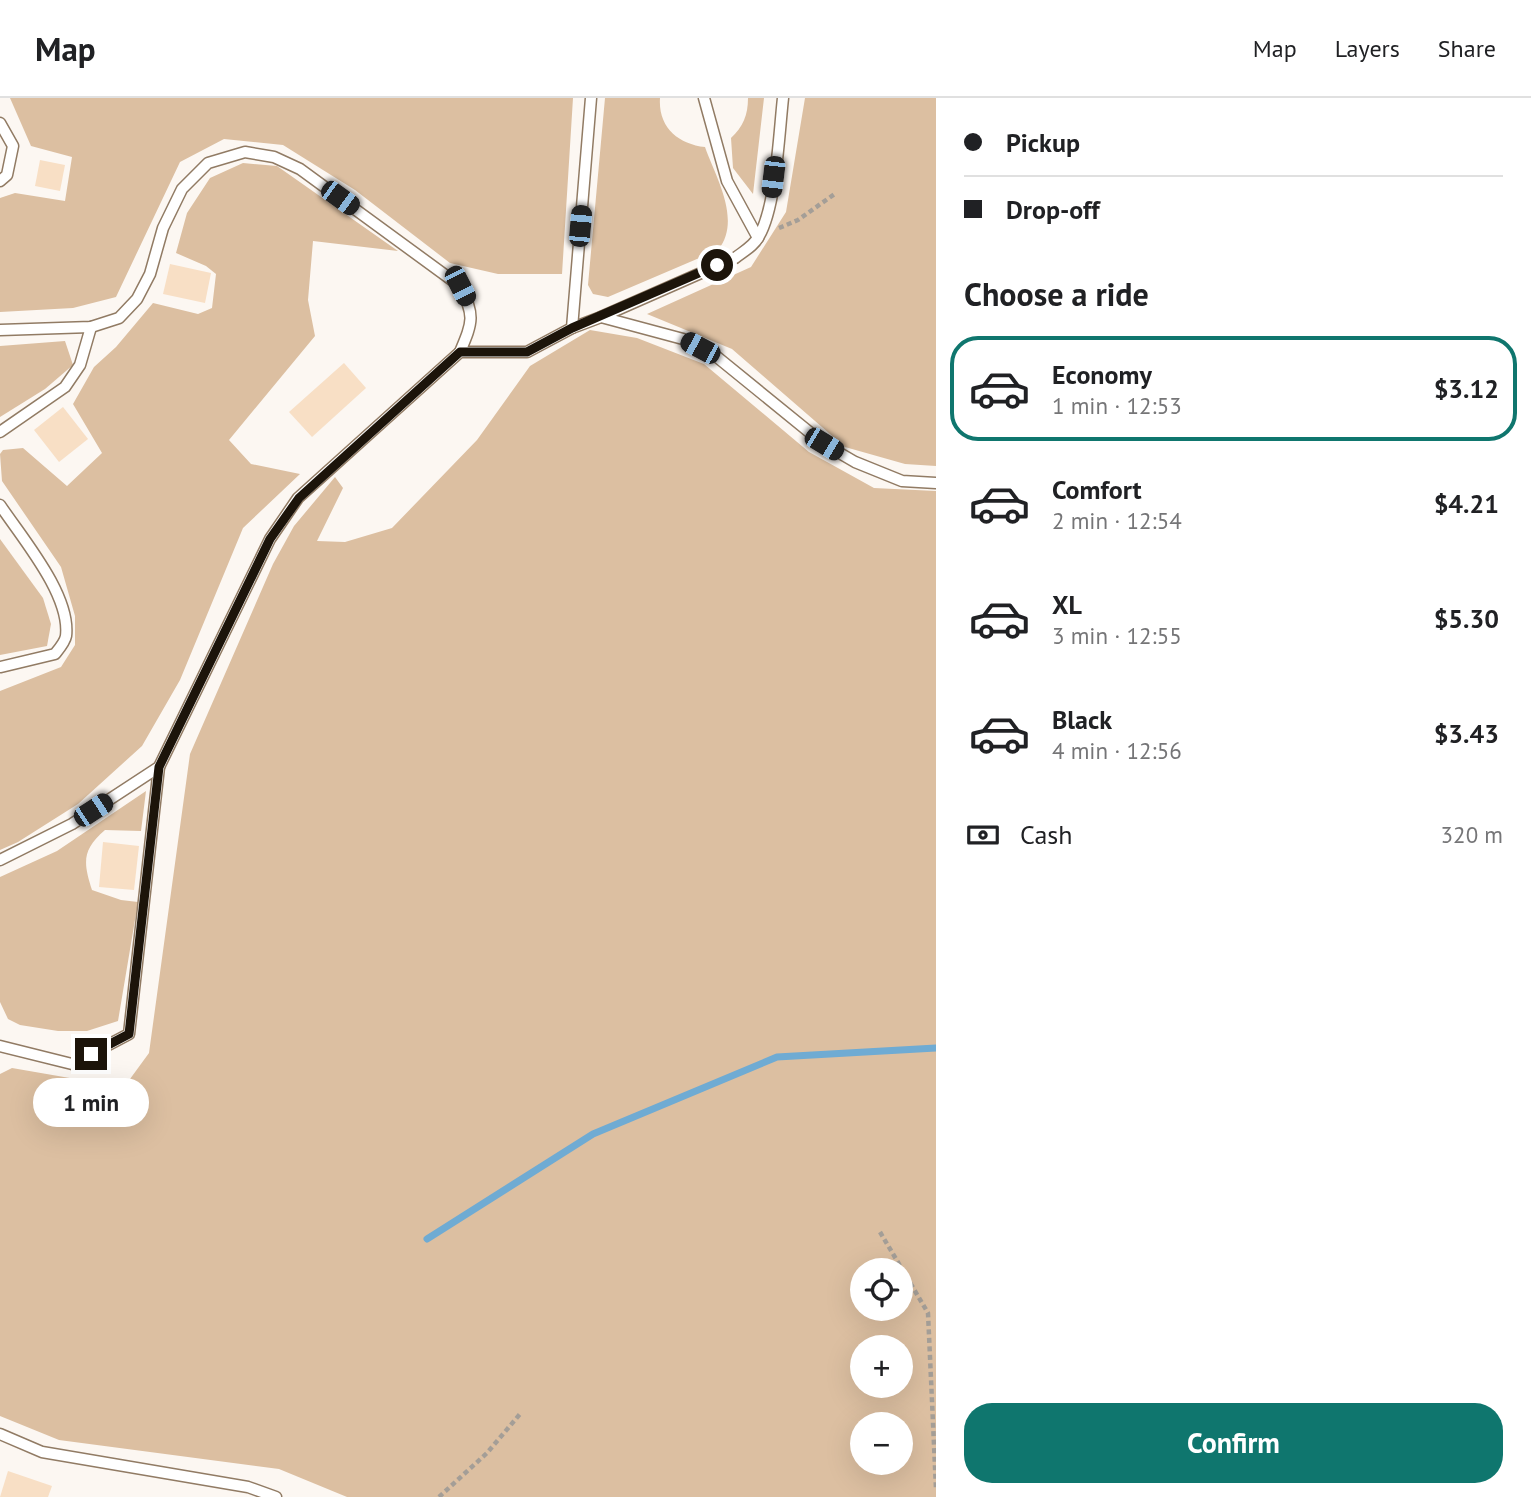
<!DOCTYPE html>
<meta charset="utf-8">
<style>
body{margin:0;font-family:"PT Sans",sans-serif;background:#f6f6f6;color:#202124;height:100vh;display:flex;flex-direction:column;font-size:26px;white-space:nowrap}
*{box-sizing:border-box;margin:0}
p{font-size:23px;color:#757577}
.icon{flex:none;width:38px;height:38px;fill:none;stroke:currentColor;stroke-width:2;stroke-linecap:round;stroke-linejoin:round}
.map{position:relative;flex:1;overflow:hidden}
.sheet{display:flex;flex-direction:column;background:#fff;width:595px}
.sheet>*{flex:none}
.guide{display:grid;align-content:center;height:154px;padding:0 28px;background:#fff}
.buttons{position:absolute;left:850px;top:1160px;display:grid;gap:14px}
.buttons a{display:grid;place-items:center;width:63px;height:63px;border-radius:50%;background:#fff;box-shadow:0 7px 28px #0002;font-size:35px}
.end{position:absolute;width:32px;height:32px;margin:-16px;border:9px solid #1c140a;background:#fff;box-shadow:0 0 0 4px #fff}
.from{border-radius:50%}
.bubble{position:absolute;height:49px;border-radius:24px;background:#fff;box-shadow:0 7px 28px #0002;font-size:23px;font-weight:700;line-height:49px;text-align:center}
.car{position:absolute;width:21px;height:42px;margin:-21px -10px;border-radius:9px;box-shadow:0 0 5px 2px #0007;background:linear-gradient(#222 24%,#8ab4d8 0 40%,#222 0 76%,#8ab4d8 0 86%,#222 0)}
.guide b{display:flex;align-items:center;gap:24px;height:66px;font-size:26px}
.guide b+b{border-top:2px solid #e0e0e0}
.guide i{width:18px;height:18px;background:#202124}
ul{padding:0;list-style:none}
li{display:flex;align-items:center;gap:21px;height:105px;margin:0 14px 10px;padding:0 14px;border:4px solid transparent;border-radius:28px}
li div{flex:1}
li b{display:block;font-size:26px}
li em{font-style:normal;font-weight:700}
li.selected{border-color:#0f766e}
li>.icon{width:63px;height:63px;stroke-width:1.5}
h2{padding:0 28px;font-size:32px;line-height:84px}
.pay{display:flex;align-items:center;gap:18px;height:77px;padding:0 28px;font-size:26px}
.pay p{margin-inline-start:auto}
.cta{display:flex;gap:14px;margin-top:auto;padding:14px 28px}
.cta a{flex:1;height:80px;border-radius:28px;background:#0f766e;color:#fff;font-size:28px;font-weight:700;line-height:80px;text-align:center}
header{display:flex;align-items:center;gap:42px;box-sizing:border-box;height:98px;padding:0 35px;background:#fff;border-bottom:2px solid #e0e0e0}
header strong{font-size:33px}
nav{display:flex;gap:38px;margin-inline-start:auto;font-size:24px}
main{display:flex;flex:1;min-height:0}
.map>svg:first-child{display:block}
.green{fill:#dcbfa1;fill-rule:evenodd}
.lines{fill:none;stroke-linecap:round;stroke-linejoin:round}
.stream{stroke:#6fabd3;stroke-width:7}
.building{fill:#f8dfc5}
.lane-casing{stroke:#917b64;stroke-width:13}
.path{stroke:#a49e97;stroke-width:4.5;stroke-dasharray:5 3.5;stroke-linecap:butt}
.lane{stroke:#fff;stroke-width:10}
.route{stroke:#1c140a;stroke-width:9}
</style>
<header>
<strong>Map</strong>
<nav><a>Map</a><a>Layers</a><a>Share</a></nav>
</header>
<main>
<div class="map">
<svg width="936" height="1399" viewBox="0 0 936 1399">
<rect width="100%" height="100%" fill="#fcf7f2"/>
<g class="green">
<polygon points="10,0 573,0 562,176 498,176 450,165 355,92 283,47 224,41 180,64 116,199 73,210 0,214 0,100 15,95 65,103 72,59 31,48"/>
<path d="M605 0H660C658 29 678 46 705 49 716 80 742 122 718 152L608 199 593 196 588 187Z"/>
<path d="M748 0H764L753 96 733 70 731 40C743 29 748 17 748 0Z"/>
<polygon points="805,0 936,0 936,368 905,366 845,349 732,251 647,216 751,169 786,114"/>
<polygon points="243,65 277,68 398,153 313,143 308,202 315,238 229,342 251,366 300,376 243,430 180,582 142,648 78,706 18,744 0,752 0,593 61,569 75,547 75,518 61,469 2,383 0,356 3,352 23,350 67,388 102,355 73,306 94,269 116,249 153,205 198,216 212,210 216,176 206,168 176,155 187,115 210,80"/>
<path d="M590 232 637 240 704 266 809 354 874 390 936 393V1399H347L279 1371 59 1342 0 1318V976L12 970 87 983 130 981 149 955 190 656 273 466 294 428 335 379 343 390 317 443 345 444 392 430 477 342 530 268ZM863 1172H901V1211H863ZM863 1250H901V1288H863ZM863 1326H901V1365H863Z"/>
<polygon points="65,243 73,267 45,291 0,319 0,248"/>
<polygon points="0,441 43,500 51,526 47,548 0,557"/>
<path d="M146 693 141 733 105 732C82 752 83 764 92 792L121 802 138 804 118 923 87 933H58L20 927 8 921 0 904V779L57 753Z"/>
</g>
<g class="lines">
<polyline class="stream" points="427,1141 593,1036 777,959 936,950"/>
</g>
<g class="building">
<polygon points="40,62 65,67 60,93 35,88"/>
<polygon points="170,166 211,175 205,205 163,196"/>
<polygon points="344,265 366,290 312,339 289,314"/>
<polygon points="63,309 88,341 59,364 34,332"/>
<polygon points="103,744 139,748 134,792 99,789"/>
<polygon points="8,1373 52,1388 48,1399 0,1399"/>
</g>
<g class="lines">
<g class="lane-casing">
<g id="lane">
<polyline points="704,0 727,83 758,140"/>
<polyline points="0,25 13,48 7,77 0,83"/>
<path d="M601 219 735 160C744 153 754 148 759 138 776 109 779 36 783 0"/>
<polyline points="572,230 601,219 683,241 717,259 824,346 855,364 902,383 936,385"/>
<path d="M0 232 91 229 119 220 137 201 150 176 163 130 182 91 208 65 245 54 274 59 300 71 460 188C475 218 473 223 460 254"/>
<polyline points="0,334 65,289 80,267 91,229"/>
<path d="M0 407C22 440 71 497 66 538 65 544 59 551 55 556L1 569"/>
<polyline points="0,762 72,726 159,669 270,441 298,400 460,254 527,254 572,230 591,0"/>
<polyline points="0,948 72,966 129,936 159,669"/>
<polyline points="0,1336 42,1354 248,1389 276,1399"/>
</g>
</g>
<g class="path">
<polyline points="779,130 798,122 836,95"/>
<polyline points="880,1134 928,1215 936,1391"/>
<polyline points="439,1399 487,1355 520,1316"/>
</g>
<use href="#lane" class="lane"/>
</g>
<g class="lines">
<polyline class="route" points="91,956 129,936 159,669 270,441 299,400 460,254 527,254 572,230 717,167"/>
</g>
</svg>
<div class="buttons">
<a><svg class="icon" aria-label="locate" viewBox="0 0 24 24"><circle cx="12" cy="12" r="6"/><path d="M12 2v4M12 18v4M2 12h4M18 12h4"/></svg></a>
<a>+</a>
<a>−</a>
</div>
<i class="end from" style="left:717px;top:167px"></i>
<i class="end" style="left:91px;top:956px"></i>
<div class="bubble" style="left:33px;top:980px;width:116px">1 min</div>
<i class="car" style="left:773px;top:79px;rotate:187deg"></i>
<i class="car" style="left:340px;top:100px;rotate:126deg"></i>
<i class="car" style="left:580px;top:128px;rotate:5deg"></i>
<i class="car" style="left:460px;top:188px;rotate:153deg"></i>
<i class="car" style="left:700px;top:250px;rotate:298deg"></i>
<i class="car" style="left:824px;top:346px;rotate:121deg"></i>
<i class="car" style="left:93px;top:712px;rotate:57deg"></i>
</div>
<section class="sheet">
<div class="guide">
<b><i class="from"></i>Pickup</b>
<b><i></i>Drop-off</b>
</div>
<h2>Choose a ride</h2>
<ul>
<li class="selected"><svg class="icon" aria-label="car" viewBox="0 0 24 24"><path d="M5 17H2v-5l4-1 3-4h7l3 4 3 1v5h-3M9 17h6M6 11h13"/><circle cx="7" cy="17" r="2"/><circle cx="17" cy="17" r="2"/></svg><div><b>Economy</b><p>1 min · 12:53</p></div><em>$3.12</em></li>
<li><svg class="icon" aria-label="car" viewBox="0 0 24 24"><path d="M5 17H2v-5l4-1 3-4h7l3 4 3 1v5h-3M9 17h6M6 11h13"/><circle cx="7" cy="17" r="2"/><circle cx="17" cy="17" r="2"/></svg><div><b>Comfort</b><p>2 min · 12:54</p></div><em>$4.21</em></li>
<li><svg class="icon" aria-label="car" viewBox="0 0 24 24"><path d="M5 17H2v-5l4-1 3-4h7l3 4 3 1v5h-3M9 17h6M6 11h13"/><circle cx="7" cy="17" r="2"/><circle cx="17" cy="17" r="2"/></svg><div><b>XL</b><p>3 min · 12:55</p></div><em>$5.30</em></li>
<li><svg class="icon" aria-label="car" viewBox="0 0 24 24"><path d="M5 17H2v-5l4-1 3-4h7l3 4 3 1v5h-3M9 17h6M6 11h13"/><circle cx="7" cy="17" r="2"/><circle cx="17" cy="17" r="2"/></svg><div><b>Black</b><p>4 min · 12:56</p></div><em>$3.43</em></li>
</ul>
<div class="pay"><svg class="icon" aria-label="cash" viewBox="0 0 24 24"><path d="M3 7h18v10H3z"/><circle cx="12" cy="12" r="2"/></svg>Cash<p>320 m</p></div>
<div class="cta"><a>Confirm</a></div>
</section>
</main>
